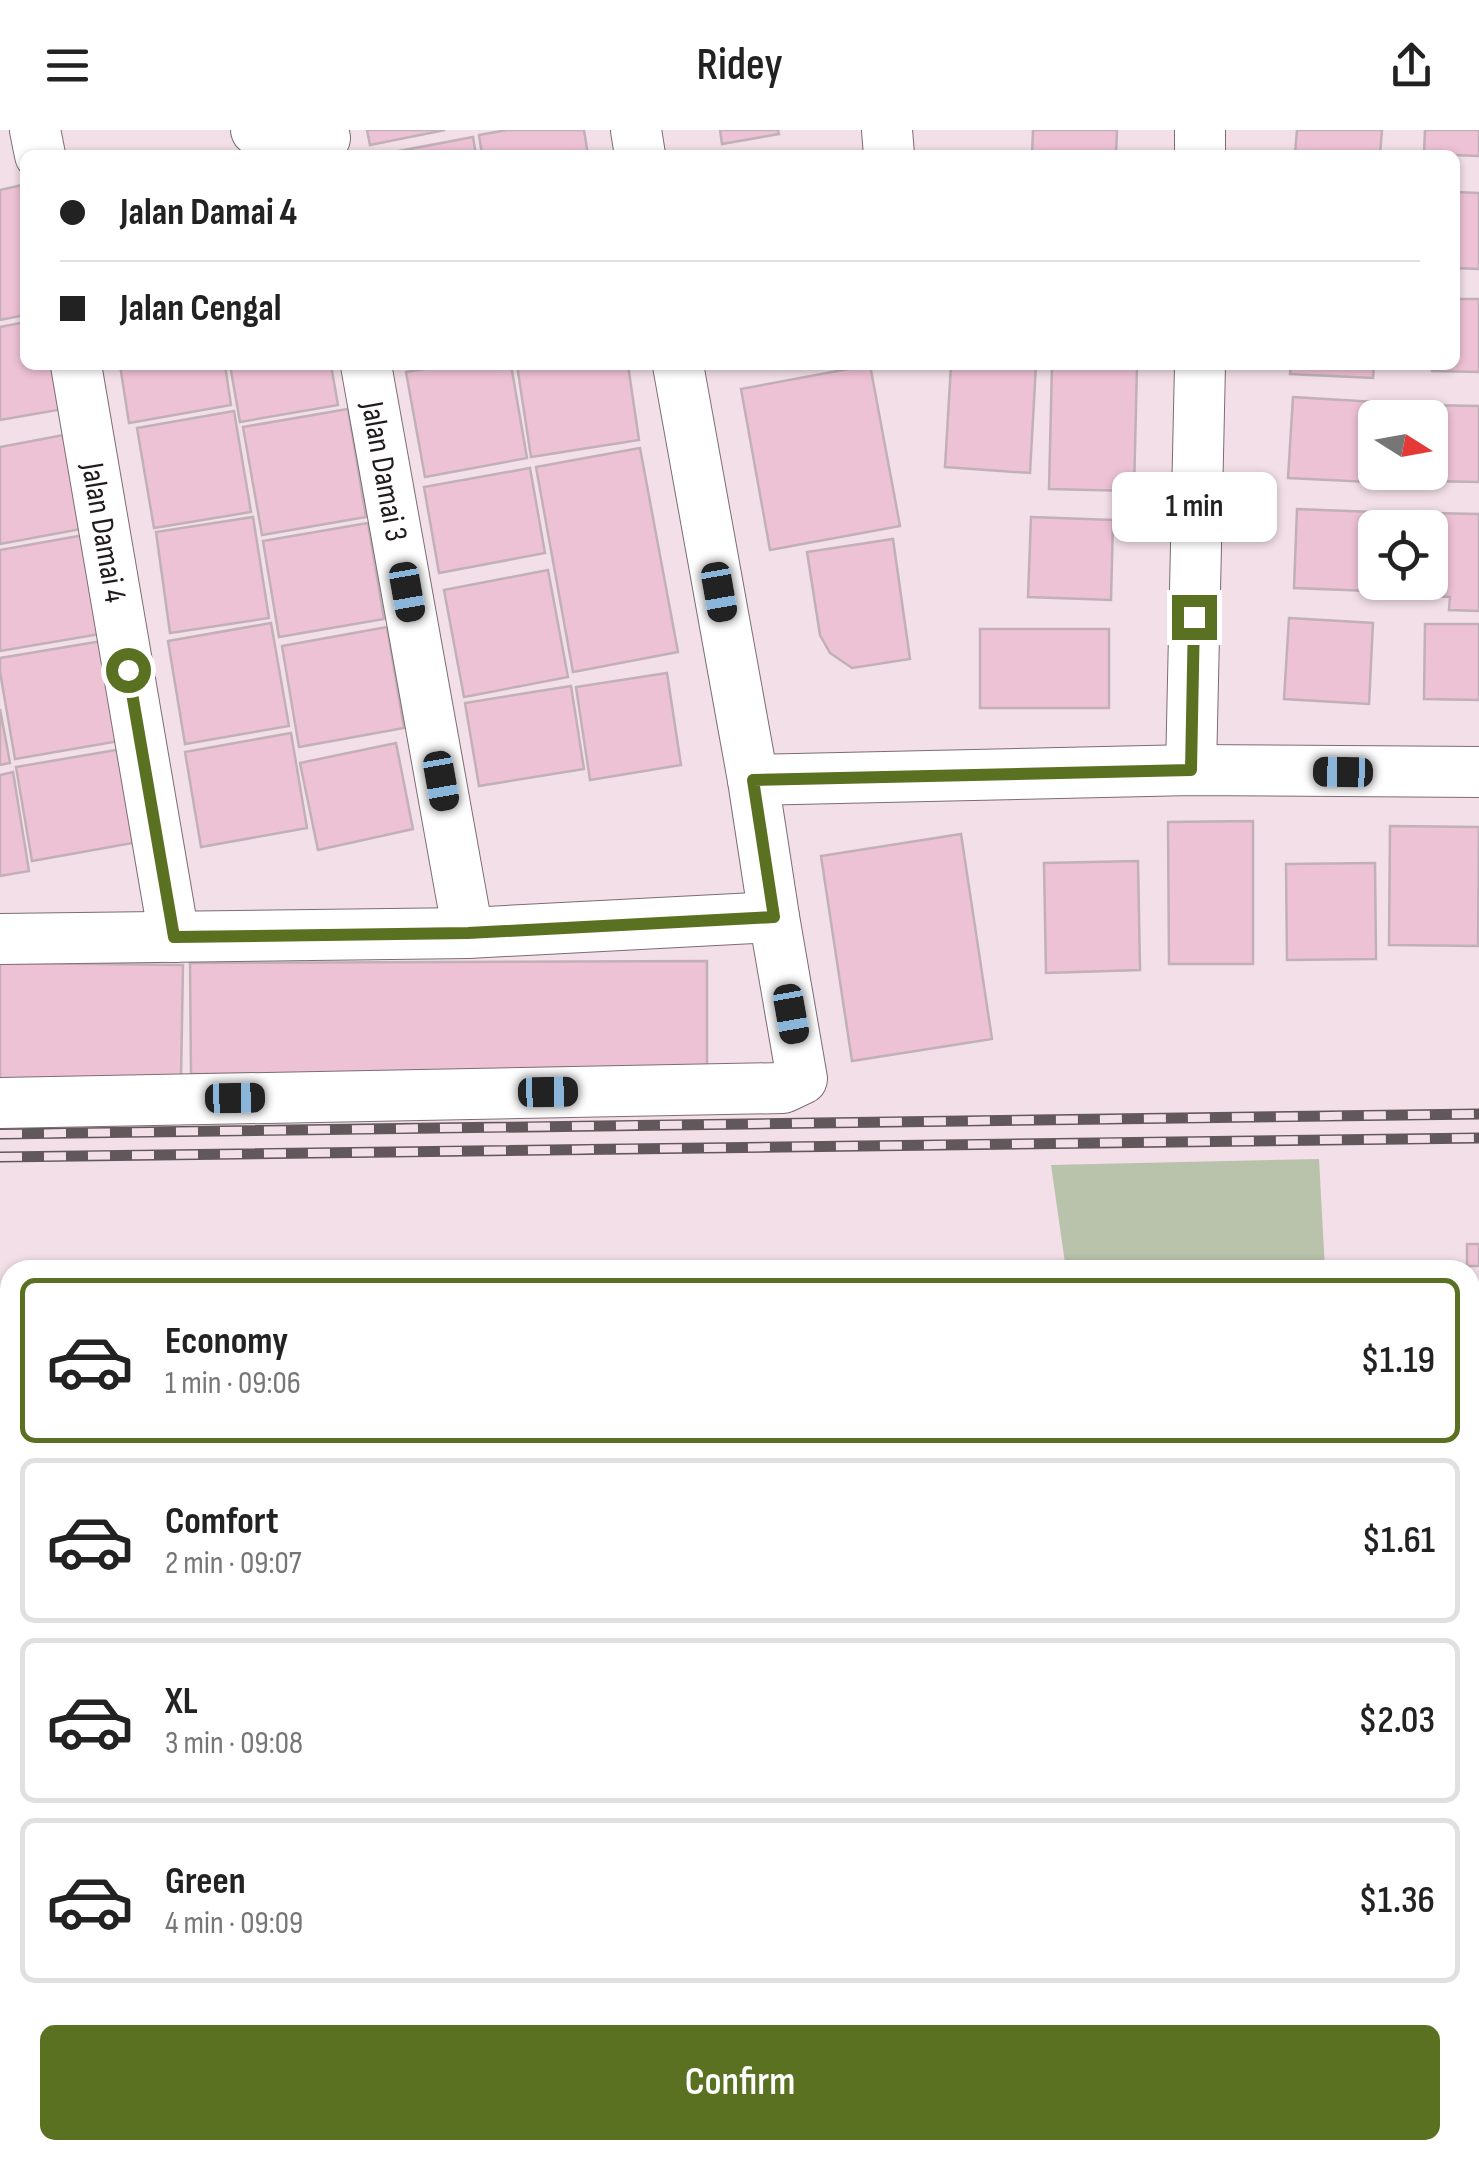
<!DOCTYPE html>
<meta charset="utf-8">
<style>
body{margin:0;font-family:"Sofia Sans Condensed",sans-serif;background:#f6f6f6;color:#222;height:100vh;display:flex;flex-direction:column;font-size:38px;white-space:nowrap}
*{box-sizing:border-box;margin:0}
p{font-size:32px;color:#767676}
.icon{flex:none;width:55px;height:55px;fill:none;stroke:currentColor;stroke-width:2;stroke-linecap:round;stroke-linejoin:round}
.map{position:relative;flex:1;overflow:hidden}
.side{position:absolute;left:0px;top:1130px;width:1480px;height:900px;display:flex;flex-direction:column;background:#fff;border-radius:30px 30px 0 0;box-shadow:0 2px 8px #0004}
.side>*{flex:none}
.hud{position:absolute;left:20px;top:20px;width:1440px;height:220px;border-radius:15px;box-shadow:0 2px 8px #0004;display:grid;align-content:center;height:220px;padding:0 40px;background:#fff}
.needle{width:65px;rotate:101deg}
.buttons{position:absolute;left:1358px;top:270px;display:grid;gap:20px}
.buttons a{display:grid;place-items:center;width:90px;height:90px;border-radius:15px;background:#fff;box-shadow:0 2px 8px #0004;font-size:50px}
.end{position:absolute;width:45px;height:45px;margin:-22px;border:12px solid #5b7122;background:#fff;box-shadow:0 0 0 5px #fff}
.from{border-radius:50%}
.bubble{position:absolute;height:70px;border-radius:15px;background:#fff;box-shadow:0 2px 8px #0004;font-size:32px;font-weight:600;line-height:70px;text-align:center}
.car{position:absolute;width:30px;height:60px;margin:-30px -15px;border-radius:12px;box-shadow:0 0 8px 2px #0007;background:linear-gradient(#222 24%,#8ab4d8 0 40%,#222 0 76%,#8ab4d8 0 86%,#222 0)}
.hud b{display:flex;align-items:center;gap:35px;height:95px;font-size:38px}
.hud b+b{border-top:2px solid #e0e0e0}
.hud i{width:25px;height:25px;background:#222}
ul{padding:18px 0 0;list-style:none}
li{display:flex;align-items:center;gap:30px;height:165px;margin:0 20px 15px;padding:0 20px;border:5px solid #e0e0e0;border-radius:15px}
li div{flex:1}
li b{display:block;font-size:38px}
li em{font-style:normal;font-weight:600}
li.selected{border-color:#5b7122}
li>.icon{width:90px;height:90px;stroke-width:1.5}
.action{display:flex;gap:20px;margin-top:auto;padding:20px 40px}
.action a{flex:1;height:115px;border-radius:15px;background:#5b7122;color:#fff;font-size:40px;font-weight:600;line-height:115px;text-align:center}
header{display:flex;justify-content:space-between;align-items:center;height:130px;padding:0 40px;background:#fff;font-size:45px;font-weight:600}
.map>svg:first-child{display:block}
.built{fill:#edd2dd}
.green{fill:#b9c2aa}
.building{fill:#eec2d5;stroke:#c2b0b7;stroke-width:2.5}
.lines{fill:none;stroke-linecap:round;stroke-linejoin:round}
.minor-casing{stroke:#7d6c73;stroke-width:52}
.minor{stroke:#fff;stroke-width:50}
.rail-casing{stroke:#62585b;stroke-width:11}
.rail{stroke:#f2dfe7;stroke-width:8;stroke-dasharray:22;stroke-linecap:butt}
.route{stroke:#5b7122;stroke-width:12}
.labels{text-anchor:middle;stroke-width:10;stroke-linejoin:round;paint-order:stroke}
.street-label{font-size:32px;fill:#211b1d;stroke:#f2dfe7}
</style>
<header><svg class="icon" aria-label="menu" viewBox="0 0 24 24"><path d="M4 6h16M4 12h16M4 18h16"/></svg>Ridey<svg class="icon" aria-label="share" viewBox="0 0 24 24"><path d="M12 15V3M7 8l5-5 5 5M5 13v7h14v-7"/></svg></header>
<div class="map">
<svg width="1479" height="2030" viewBox="0 0 1479 2030">
<rect width="100%" height="100%" fill="#f2dfe7"/>
<polygon class="built" points="438,2020 1047,2020 1045,2030 469,2030"/>
<g class="green">
<polygon points="1319,1029 1325,1140 1066,1140 1051,1035"/>
<polygon points="0,1200 10,1200 10,1497 0,1489"/>
<polygon points="1470,1420 1479,1421 1479,1745 1470,1746"/>
<polygon points="1080,2020 1388,2020 1388,2030 1078,2030"/>
</g>
<g class="building">
<polygon points="367,0 445,0 370,15"/>
<polygon points="507,0 584,0 588,25 482,25 479,5"/>
<polygon points="720,0 778,0 779,4 722,14"/>
<polygon points="1033,0 1117,0 1116,25 1032,25"/>
<polygon points="1297,0 1382,0 1380,25 1295,24"/>
<polygon points="1425,0 1479,0 1479,26 1424,24"/>
<polygon points="473,7 476,25 378,25"/>
<polygon points="22,55 25,70 25,185 0,190 0,60"/>
<polygon points="1455,62 1479,63 1479,139 1455,138"/>
<polygon points="1455,169 1479,169 1479,242 1432,241 1432,235 1455,235"/>
<polygon points="25,192 25,235 55,235 63,279 0,290 0,197"/>
<polygon points="120,235 225,235 231,275 129,293"/>
<polygon points="230,235 331,235 338,275 240,292"/>
<polygon points="448,235 511,235 527,328 425,347 406,242"/>
<polygon points="517,235 628,235 639,310 531,327"/>
<polygon points="870,235 900,396 770,420 741,259"/>
<polygon points="951,235 1036,235 1030,343 945,337"/>
<polygon points="1052,235 1137,235 1134,361 1049,359"/>
<polygon points="1291,235 1374,235 1373,248 1290,244"/>
<polygon points="1293,267 1375,272 1370,352 1288,348"/>
<polygon points="1425,275 1479,276 1479,352 1425,351 1425,342 1430,342 1430,288 1425,288"/>
<polygon points="348,279 366,387 262,405 243,297"/>
<polygon points="234,281 251,382 154,398 137,298"/>
<polygon points="64,305 81,399 0,414 0,317"/>
<polygon points="640,318 678,522 573,542 536,337"/>
<polygon points="530,338 545,423 439,443 424,357"/>
<polygon points="1297,379 1373,382 1370,461 1294,458"/>
<polygon points="1430,383 1479,384 1479,481 1449,480 1450,467 1427,466 1428,452 1430,452"/>
<polygon points="253,387 269,488 170,503 156,402"/>
<polygon points="1031,387 1113,390 1111,470 1028,467"/>
<polygon points="368,393 384,489 279,507 263,411"/>
<polygon points="84,405 100,504 0,521 0,420"/>
<polygon points="893,409 910,529 852,538 830,523 820,505 807,422"/>
<polygon points="548,440 568,547 464,567 444,460"/>
<polygon points="1289,488 1373,493 1369,574 1284,569"/>
<polygon points="271,493 289,596 185,614 168,511"/>
<polygon points="1425,494 1479,494 1479,570 1424,569"/>
<polygon points="387,497 404,598 299,617 282,516"/>
<rect x="980" y="499" width="129" height="79"/>
<polygon points="102,511 119,611 15,629 0,542 0,528"/>
<polygon points="667,543 681,635 590,650 576,557"/>
<polygon points="571,556 584,639 479,656 465,573"/>
<polygon points="0,579 10,633 0,635"/>
<polygon points="291,603 307,698 201,717 185,622"/>
<polygon points="396,613 413,699 318,720 300,633"/>
<polygon points="122,619 138,712 32,731 16,637"/>
<polygon points="13,642 29,741 0,746 0,645"/>
<polygon points="1253,691 1253,834 1169,834 1168,692"/>
<polygon points="1390,696 1479,697 1478,816 1389,815"/>
<polygon points="961,704 992,909 852,931 821,726"/>
<polygon points="1138,731 1140,840 1046,843 1044,733"/>
<polygon points="1375,733 1376,829 1287,830 1286,734"/>
<polygon points="707,831 707,942 191,944 190,833"/>
<polygon points="0,833 183,835 181,949 0,948"/>
<rect x="1467" y="1114" width="12" height="22"/>
<rect x="1470" y="1261" width="9" height="33"/>
<rect x="1470" y="1294" width="9" height="31"/>
<rect x="1470" y="1325" width="9" height="32"/>
<polygon points="0,1590 10,1597 10,1747 0,1739"/>
<polygon points="0,1785 10,1792 10,1818 0,1832"/>
<polygon points="10,1818 10,1872 0,1886 0,1832"/>
<polygon points="10,1872 10,1927 0,1942 0,1886"/>
<polygon points="10,1927 10,1954 0,1947 0,1942"/>
<polygon points="103,2020 135,2020 128,2030 118,2030"/>
<polygon points="135,2020 174,2020 167,2030 128,2030"/>
<polygon points="572,2020 634,2020 632,2030 571,2030"/>
<polygon points="634,2020 699,2020 697,2030 632,2030"/>
<polygon points="755,2020 802,2020 800,2022 811,2030 748,2030"/>
<polygon points="1406,2020 1458,2020 1457,2030 1406,2030"/>
</g>
<g class="lines">
<g class="minor-casing">
<g id="minor">
<polyline points="35,0 40,25"/>
<polyline points="256,0 325,8"/>
<polyline points="636,0 640,25"/>
<polyline points="887,0 889,25"/>
<polyline points="1200,0 1200,25"/>
<path id="s1" d="M76 235 174 807"/>
<path id="s2" d="M366 235 468 803"/>
<polyline points="1191,640 1200,235"/>
<polyline points="753,650 1191,640 1479,642"/>
<polyline points="0,809 468,803 774,787"/>
<polyline points="0,973 783,958 802,949 774,787 753,650 678,235"/>
<polyline points="0,1515 10,1523"/>
<polyline points="0,1753 10,1760"/>
<polyline points="0,1982 10,1989"/>
<polyline points="53,2020 66,2030"/>
<polyline points="182,2030 189,2020"/>
<polyline points="717,2030 718,2020"/>
<polyline points="846,2030 847,2020"/>
</g>
</g>
<use href="#minor" class="minor"/>
<g class="rail-casing">
<g id="rail">
<polyline points="0,1004 1479,984"/>
<polyline points="0,1027 1479,1008"/>
</g>
</g>
<use href="#rail" class="rail"/>
</g>
<g class="lines">
<polyline class="route" points="128,540 174,807 468,803 774,787 753,650 1191,640 1194,487"/>
</g>
<g class="labels">
<g class="street-label">
<text dy="11" stroke="none"><textPath href="#s2" startOffset="108">Jalan Damai 3</textPath></text>
<text dy="11" stroke="none"><textPath href="#s1" startOffset="170">Jalan Damai 4</textPath></text>
</g>
</g>
</svg>
<div class="buttons">
<a><svg class="needle" viewBox="-14 -14 28 28"><path d="M0-13l5 13h-10z" fill="#e53935"/><path d="M0 13l5-13h-10z" fill="#767676"/></svg></a>
<a><svg class="icon" aria-label="locate" viewBox="0 0 24 24"><circle cx="12" cy="12" r="6"/><path d="M12 2v4M12 18v4M2 12h4M18 12h4"/></svg></a>
</div>
<i class="end from" style="left:128px;top:540px"></i>
<i class="end" style="left:1194px;top:487px"></i>
<div class="bubble" style="left:1112px;top:342px;width:165px">1 min</div>
<i class="car" style="left:407px;top:462px;rotate:170deg"></i>
<i class="car" style="left:719px;top:462px;rotate:170deg"></i>
<i class="car" style="left:1343px;top:642px;rotate:271deg"></i>
<i class="car" style="left:441px;top:651px;rotate:170deg"></i>
<i class="car" style="left:791px;top:884px;rotate:170deg"></i>
<i class="car" style="left:548px;top:962px;rotate:89deg"></i>
<i class="car" style="left:235px;top:968px;rotate:89deg"></i>
<div class="hud">
<b><i class="from"></i>Jalan Damai 4</b>
<b><i></i>Jalan Cengal</b>
</div>
<section class="side">
<ul>
<li class="selected"><svg class="icon" aria-label="car" viewBox="0 0 24 24"><path d="M5 17H2v-5l4-1 3-4h7l3 4 3 1v5h-3M9 17h6M6 11h13"/><circle cx="7" cy="17" r="2"/><circle cx="17" cy="17" r="2"/></svg><div><b>Economy</b><p>1 min · 09:06</p></div><em>$1.19</em></li>
<li><svg class="icon" aria-label="car" viewBox="0 0 24 24"><path d="M5 17H2v-5l4-1 3-4h7l3 4 3 1v5h-3M9 17h6M6 11h13"/><circle cx="7" cy="17" r="2"/><circle cx="17" cy="17" r="2"/></svg><div><b>Comfort</b><p>2 min · 09:07</p></div><em>$1.61</em></li>
<li><svg class="icon" aria-label="car" viewBox="0 0 24 24"><path d="M5 17H2v-5l4-1 3-4h7l3 4 3 1v5h-3M9 17h6M6 11h13"/><circle cx="7" cy="17" r="2"/><circle cx="17" cy="17" r="2"/></svg><div><b>XL</b><p>3 min · 09:08</p></div><em>$2.03</em></li>
<li><svg class="icon" aria-label="car" viewBox="0 0 24 24"><path d="M5 17H2v-5l4-1 3-4h7l3 4 3 1v5h-3M9 17h6M6 11h13"/><circle cx="7" cy="17" r="2"/><circle cx="17" cy="17" r="2"/></svg><div><b>Green</b><p>4 min · 09:09</p></div><em>$1.36</em></li>
</ul>
<div class="action"><a>Confirm</a></div>
</section>
</div>
